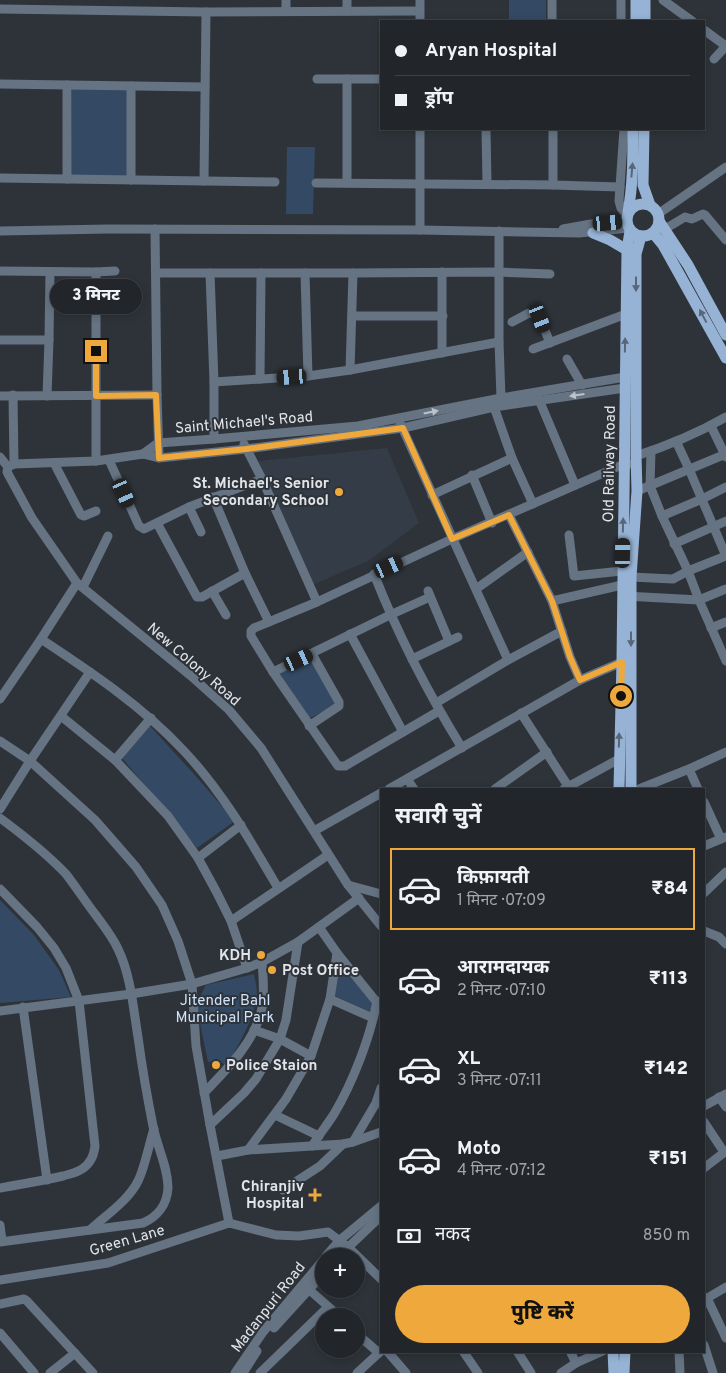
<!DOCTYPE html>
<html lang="hi">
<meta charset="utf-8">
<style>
body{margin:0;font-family:Overpass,"Noto Sans Devanagari",sans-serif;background:#2a2e33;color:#f1f3f6;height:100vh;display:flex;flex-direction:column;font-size:19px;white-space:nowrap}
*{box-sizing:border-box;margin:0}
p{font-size:16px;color:#a2a5a9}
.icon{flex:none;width:28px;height:28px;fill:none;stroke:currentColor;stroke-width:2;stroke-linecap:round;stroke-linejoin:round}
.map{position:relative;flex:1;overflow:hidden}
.sheet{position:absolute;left:380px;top:788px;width:325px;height:565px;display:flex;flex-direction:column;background:#22262b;border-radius:0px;box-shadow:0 2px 8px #0003,0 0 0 1px #3f4347}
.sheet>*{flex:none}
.hud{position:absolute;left:380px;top:20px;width:325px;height:110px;border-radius:0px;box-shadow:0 2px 8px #0003,0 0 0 1px #3f4347;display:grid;align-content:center;height:110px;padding:0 15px;background:#22262b}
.controls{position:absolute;left:315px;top:1248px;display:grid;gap:10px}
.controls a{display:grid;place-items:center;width:50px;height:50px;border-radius:50%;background:#22262b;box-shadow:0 2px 8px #0003,0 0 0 1px #3f4347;font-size:25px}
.end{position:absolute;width:22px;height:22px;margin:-11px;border:6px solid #eea83c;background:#111;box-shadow:0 0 0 2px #111}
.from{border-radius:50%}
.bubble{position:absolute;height:35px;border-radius:18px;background:#22262b;box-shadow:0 2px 8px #0003,0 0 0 1px #3f4347;font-size:16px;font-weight:800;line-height:35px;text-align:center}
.car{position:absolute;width:15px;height:30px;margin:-15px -8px;border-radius:6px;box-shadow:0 0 4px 1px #0007;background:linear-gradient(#222 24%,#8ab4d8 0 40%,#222 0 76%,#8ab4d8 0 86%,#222 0)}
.hud b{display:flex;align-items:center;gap:18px;height:48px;font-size:19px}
.hud b+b{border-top:1px solid #3f4347}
.hud i{width:12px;height:12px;background:#f1f3f6}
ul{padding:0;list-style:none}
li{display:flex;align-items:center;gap:15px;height:82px;margin:0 10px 8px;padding:0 5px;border:2px solid transparent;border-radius:0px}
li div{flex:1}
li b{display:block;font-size:19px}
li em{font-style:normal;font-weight:800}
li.selected{border-color:#eea83c}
li>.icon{width:45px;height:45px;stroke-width:1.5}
h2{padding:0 15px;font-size:22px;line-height:60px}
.pay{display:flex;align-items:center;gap:12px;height:55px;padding:0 15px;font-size:19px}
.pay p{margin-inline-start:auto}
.action{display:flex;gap:10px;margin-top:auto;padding:10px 15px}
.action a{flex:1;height:58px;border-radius:30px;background:#eea83c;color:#111;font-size:20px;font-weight:800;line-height:58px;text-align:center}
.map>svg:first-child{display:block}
.built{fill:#333c47}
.green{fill:#344963}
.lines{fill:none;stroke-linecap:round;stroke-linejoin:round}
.minor{stroke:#657383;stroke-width:9}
.major{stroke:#96b2d4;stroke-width:11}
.oneway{fill:#586677}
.oneway2{fill:#bcc2ca}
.route{stroke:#eea83c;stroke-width:6}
.poi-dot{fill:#eea83c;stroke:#2e3339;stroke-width:2}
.labels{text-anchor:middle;stroke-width:4;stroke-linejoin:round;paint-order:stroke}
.street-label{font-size:15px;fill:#e1e4e8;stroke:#2e3339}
.poi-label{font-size:15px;font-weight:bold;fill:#e1e4e8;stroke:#2e3339;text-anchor:end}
.park-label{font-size:15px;fill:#cee2fa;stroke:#2e3339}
</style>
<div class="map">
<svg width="726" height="1373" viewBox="0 0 726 1373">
<rect width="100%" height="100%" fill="#2e3339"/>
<polygon class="built" points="387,448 419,523 368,561 312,585 258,461"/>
<g class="green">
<rect x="509" y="0" width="37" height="21"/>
<polygon points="72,89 128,90 127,176 71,175"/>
<polygon points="287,147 315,147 313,214 286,214"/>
<polygon points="309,657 337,705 308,719 278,671"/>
<polygon points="150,726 193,773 235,821 197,848 122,758"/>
<polygon points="0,900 34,935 59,970 71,997 0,1003"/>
<polygon points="338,962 374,1003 371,1012 335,996"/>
<path d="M254 974C255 980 257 987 257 993 257 1013 237 1049 226 1066L219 1060 208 1062 196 1004 206 985Z"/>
</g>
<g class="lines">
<g class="minor">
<polyline points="286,0 286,11"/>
<polyline points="552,0 552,21"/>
<polyline points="621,0 621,21"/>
<polyline points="663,0 692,21"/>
<polyline points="0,9 206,12 419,11"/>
<polyline points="347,11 347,0"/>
<polyline points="420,21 420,0"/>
<polyline points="704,30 726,46"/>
<polyline points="714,59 726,46"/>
<polyline points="317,79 381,79"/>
<polyline points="347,79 347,183"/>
<polyline points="0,84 205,87"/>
<polyline points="420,129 420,230"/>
<polyline points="486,129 487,184"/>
<polyline points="624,129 619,201 621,208 627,215"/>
<polyline points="0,178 275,182"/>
<polyline points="67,179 67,85"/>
<polyline points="131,180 131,86"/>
<polyline points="204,181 206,12"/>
<polyline points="316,183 553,185 620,187"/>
<polyline points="553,185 553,129"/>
<polyline points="658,214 726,167"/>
<polyline points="155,229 157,395 159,458"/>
<polyline points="563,229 591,224 626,221"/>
<polyline points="665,229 685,217 692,219 703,214 705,215 726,240"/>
<polyline points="0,231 109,229 420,230 579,233 628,228"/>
<polyline points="499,231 499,342 501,398"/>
<polyline points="0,271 96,272 115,271"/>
<polyline points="442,272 442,353"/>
<polyline points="156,273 353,273 498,272 550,274"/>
<polyline points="210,273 214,382 214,439"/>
<polyline points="305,273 308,376"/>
<polyline points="352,316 443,316"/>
<polyline points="512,322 529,313 536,314 540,318 550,343"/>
<polyline points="0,340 49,340"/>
<polyline points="533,349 626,314"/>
<polyline points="567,359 582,385"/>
<polyline points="350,370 353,273"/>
<polyline points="260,379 261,273"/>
<polyline points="214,382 308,376 350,370 499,342"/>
<polyline points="13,395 14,464"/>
<polyline points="537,395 575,485"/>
<polyline points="0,396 157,395"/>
<polyline points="47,396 49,340 50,272"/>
<polyline points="494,407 512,458 533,504"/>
<polyline points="400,423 508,660"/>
<polyline points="711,426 726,457"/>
<polyline points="676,441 689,469 726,556"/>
<polyline points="244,444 262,479 317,602"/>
<polyline points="651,451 650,486 662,516 688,571 699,600 726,661"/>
<polyline points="143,454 158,443 214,439 358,426 501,398 625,377"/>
<path d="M636 456C667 446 698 433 726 417"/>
<polyline points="0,457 8,467"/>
<polyline points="109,460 139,526 144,529 189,507 262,479"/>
<polyline points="96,461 96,272"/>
<polyline points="54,463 81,515 84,516 96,511"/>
<polyline points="8,467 14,464 96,461 143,454 159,458 246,449 403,428 494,407 625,388"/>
<polyline points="8,467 7,472 32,518 77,583 191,676 229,710 261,748 348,885 381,926"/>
<polyline points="472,475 492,523"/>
<polyline points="637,491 726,454"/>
<polyline points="432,495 512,458"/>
<polyline points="213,497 245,573 269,622"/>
<polyline points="189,507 201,532"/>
<polyline points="509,515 552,601 570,657 580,680"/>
<polyline points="662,516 702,499 726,487"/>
<polyline points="157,523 197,597 202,597 245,573"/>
<polyline points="569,535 574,576 622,571"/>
<polyline points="674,544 726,521"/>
<path d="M374 574C398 635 428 693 462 748"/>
<polyline points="631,577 673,579 688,571 726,556"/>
<polyline points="83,587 108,536"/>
<polyline points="476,589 528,552"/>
<polyline points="212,591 226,615"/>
<polyline points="428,591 449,641"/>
<polyline points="625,596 699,600 726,589"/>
<polyline points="552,601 622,585"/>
<polyline points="711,628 726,622"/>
<polyline points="350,634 403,732"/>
<path d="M41 639C91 672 142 706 183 750 222 791 250 840 278 888"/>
<polyline points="412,659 458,637"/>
<polyline points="273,672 390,615 430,597"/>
<polyline points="0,699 41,639 77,583"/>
<polyline points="436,703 508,660 562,631"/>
<polyline points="439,711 345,766 338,766 273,672 251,636 251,631 254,628 317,602 452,539 624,464 629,464"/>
<polyline points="521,713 568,786"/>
<polyline points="61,716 115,760 168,816 198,858 216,891 231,921 247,968"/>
<polyline points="309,726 339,706 339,702 312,654"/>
<polyline points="0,741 30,761 95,820 136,867 162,905 178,941 192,984 196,1046 210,1125 229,1223"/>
<polyline points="115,760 151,718"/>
<polyline points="689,769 698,789"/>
<polyline points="407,779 414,789"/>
<polyline points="389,789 580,680 622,662"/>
<polyline points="495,789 547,752"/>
<polyline points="564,789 619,759"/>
<polyline points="639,789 689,769 726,752"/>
<polyline points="704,802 721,839"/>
<polyline points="0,809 30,761 90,672"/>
<path d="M0 818C23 835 46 853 66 874 76 887 85 901 95 914 103 925 112 936 118 949 131 976 133 1007 138 1037 142 1067 147 1096 153 1126 157 1147 168 1167 168 1188 167 1205 157 1217 143 1223L0 1242"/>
<polyline points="314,831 381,793"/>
<polyline points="704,846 726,837"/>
<polyline points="198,858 241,825"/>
<polyline points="348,885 381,894"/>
<path d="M0 889 37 927 54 948 66 968 79 1001 95 1146C94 1155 90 1164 82 1169 76 1173 69 1174 63 1176 42 1181 21 1184 0 1188"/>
<polyline points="704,893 726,872"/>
<polyline points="231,921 328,855"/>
<polyline points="704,931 719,937 726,944"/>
<polyline points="337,953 379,1005"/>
<polyline points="330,999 373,1018"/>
<polyline points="23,1007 47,1180"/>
<polyline points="0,1011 131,994 192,984 247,968 262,962 298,942 359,898"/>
<polyline points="254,1030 280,1039 311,1056"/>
<path d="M204 1093C227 1069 255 1042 262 1008 265 992 263 977 262 962"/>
<polyline points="719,1097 726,1107"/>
<polyline points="704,1106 726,1094"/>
<polyline points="275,1115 319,1136"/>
<polyline points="704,1122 724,1152"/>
<polyline points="210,1125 244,1093 256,1079 280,1039 286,1020 298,942"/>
<polyline points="353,1142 376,1103 381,1088"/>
<path d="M312 1146C319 1135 327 1125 334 1114 353 1082 370 1038 377 1001"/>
<polyline points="248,1150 286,1099 311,1056 330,999 337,953 319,927"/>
<polyline points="217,1156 248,1150 343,1144 353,1142 381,1132"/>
<polyline points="704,1168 726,1151"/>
<polyline points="283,1190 320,1166 343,1144"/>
<polyline points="229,1223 276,1235 299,1236 328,1232 348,1247 381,1279"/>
<polyline points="0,1225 2,1241"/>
<path d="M90 1230C105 1216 129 1200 138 1181 145 1167 149 1144 154 1129"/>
<polyline points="326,1256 340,1240 381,1206"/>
<polyline points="339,1256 381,1216"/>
<polyline points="0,1280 108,1263 229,1223"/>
<polyline points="305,1286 339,1316"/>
<polyline points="707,1298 726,1338"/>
<polyline points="704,1300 726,1287"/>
<polyline points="0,1304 24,1299 27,1301 93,1373"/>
<polyline points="274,1328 324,1273"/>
<polyline points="0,1333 34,1373"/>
<polyline points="356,1333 379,1353"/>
<polyline points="704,1345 713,1373"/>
<polyline points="387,1351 406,1373"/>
<polyline points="463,1351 478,1373"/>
<polyline points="517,1351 531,1373"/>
<polyline points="570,1351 576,1363"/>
<polyline points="679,1351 680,1373"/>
<polyline points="50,1373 75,1353"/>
<polyline points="235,1373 263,1332 324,1259"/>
<polyline points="243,1373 257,1351"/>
<polyline points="260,1373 328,1307"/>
<polyline points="357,1373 381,1351"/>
<polyline points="561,1373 576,1363 603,1351"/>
</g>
<g class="major">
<polyline points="636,0 636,21"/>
<polyline points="645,0 645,21"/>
<polyline points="644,129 643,185 650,205"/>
<circle cx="643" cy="220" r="16"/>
<path d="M628 212C633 185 633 157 633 129"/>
<polyline points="659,221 688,265 726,335"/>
<polyline points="593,233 610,240 627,250"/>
<polyline points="653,233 663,245 726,358"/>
<polyline points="619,789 622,662 627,250 630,231"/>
<polyline points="631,789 631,577 637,491 636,456 636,254 641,236"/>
<polyline points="613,1351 614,1373"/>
<polyline points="624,1373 625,1351"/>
</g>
</g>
<defs><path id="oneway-solid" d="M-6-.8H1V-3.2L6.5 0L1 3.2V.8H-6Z" transform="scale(1.25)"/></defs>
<g class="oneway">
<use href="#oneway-solid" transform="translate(632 170) rotate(-85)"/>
<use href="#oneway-solid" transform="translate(636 284) rotate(90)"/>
<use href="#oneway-solid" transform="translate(703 316) rotate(-118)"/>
<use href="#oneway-solid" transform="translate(625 345) rotate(-89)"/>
<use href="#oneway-solid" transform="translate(623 525) rotate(-89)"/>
<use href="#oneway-solid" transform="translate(631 639) rotate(90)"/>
<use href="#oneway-solid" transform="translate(619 740) rotate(-89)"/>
</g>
<g class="oneway2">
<use href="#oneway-solid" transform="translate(577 395) rotate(172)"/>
<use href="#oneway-solid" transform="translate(431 412) rotate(-11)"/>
</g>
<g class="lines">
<polyline class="route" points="96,351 96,396 156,395 159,458 246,449 403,428 452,539 509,515 552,601 570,657 580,680 622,662 621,696"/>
</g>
<g class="poi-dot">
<circle cx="339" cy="492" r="5"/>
<circle cx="261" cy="955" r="5"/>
<circle cx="272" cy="970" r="5"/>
<circle cx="216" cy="1065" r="5"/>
<path d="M312.5 1187.5h5v5h5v5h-5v5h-5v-5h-5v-5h5z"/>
</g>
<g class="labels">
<g class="street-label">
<text transform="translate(244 422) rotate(-5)" y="5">Saint Michael's Road</text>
<text transform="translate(609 464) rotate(-89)" y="5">Old Railway Road</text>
<text transform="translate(194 664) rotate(41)" y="5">New Colony Road</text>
<text transform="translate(127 1240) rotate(-16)" y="5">Green Lane</text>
<text transform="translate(268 1307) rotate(-52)" y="5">Madanpuri Road</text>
</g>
<g class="poi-label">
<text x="329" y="488">St. Michael's Senior<tspan x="329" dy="17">Secondary School</tspan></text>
<text x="251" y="960">KDH</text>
<text x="282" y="975" text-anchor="start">Post Office</text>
<text x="226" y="1070" text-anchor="start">Police Staion</text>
<text x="304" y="1191">Chiranjiv<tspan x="304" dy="17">Hospital</tspan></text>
</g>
<g class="park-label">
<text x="225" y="1005">Jitender Bahl<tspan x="225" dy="17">Municipal Park</tspan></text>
</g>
</g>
</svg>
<div class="controls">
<a>+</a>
<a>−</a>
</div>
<i class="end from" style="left:621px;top:696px"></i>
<i class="end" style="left:96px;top:351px"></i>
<div class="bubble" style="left:50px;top:279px;width:92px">3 मिनट</div>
<i class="car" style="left:608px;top:223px;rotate:85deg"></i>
<i class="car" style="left:540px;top:318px;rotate:158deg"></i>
<i class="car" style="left:292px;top:377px;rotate:266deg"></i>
<i class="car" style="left:124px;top:493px;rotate:156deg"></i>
<i class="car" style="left:623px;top:553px;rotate:1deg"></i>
<i class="car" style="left:389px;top:567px;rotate:66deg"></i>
<i class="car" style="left:299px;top:660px;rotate:65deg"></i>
<div class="hud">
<b><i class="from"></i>Aryan Hospital</b>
<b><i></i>ड्रॉप</b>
</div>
<section class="sheet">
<h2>सवारी चुनें</h2>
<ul>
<li class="selected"><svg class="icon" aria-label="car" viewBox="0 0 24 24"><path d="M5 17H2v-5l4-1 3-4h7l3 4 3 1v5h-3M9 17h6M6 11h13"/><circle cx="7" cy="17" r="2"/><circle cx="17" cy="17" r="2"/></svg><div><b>किफ़ायती</b><p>1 मिनट · 07:09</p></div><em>₹84</em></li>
<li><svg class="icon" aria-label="car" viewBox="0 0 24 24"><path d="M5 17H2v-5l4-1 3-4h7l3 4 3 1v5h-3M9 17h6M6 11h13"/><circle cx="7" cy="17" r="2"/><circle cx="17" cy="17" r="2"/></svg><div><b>आरामदायक</b><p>2 मिनट · 07:10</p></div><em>₹113</em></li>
<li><svg class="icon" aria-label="car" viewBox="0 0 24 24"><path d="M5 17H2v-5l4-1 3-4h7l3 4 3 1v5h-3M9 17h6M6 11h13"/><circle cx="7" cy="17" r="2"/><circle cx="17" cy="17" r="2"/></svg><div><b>XL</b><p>3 मिनट · 07:11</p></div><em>₹142</em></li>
<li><svg class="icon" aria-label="car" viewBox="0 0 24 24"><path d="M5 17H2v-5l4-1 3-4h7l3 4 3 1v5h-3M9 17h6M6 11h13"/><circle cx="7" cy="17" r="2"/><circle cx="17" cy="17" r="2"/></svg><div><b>Moto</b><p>4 मिनट · 07:12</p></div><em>₹151</em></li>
</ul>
<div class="pay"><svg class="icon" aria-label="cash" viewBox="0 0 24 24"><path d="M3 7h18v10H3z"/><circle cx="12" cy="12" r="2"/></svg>नकद<p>850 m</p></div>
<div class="action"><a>पुष्टि करें</a></div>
</section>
</div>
